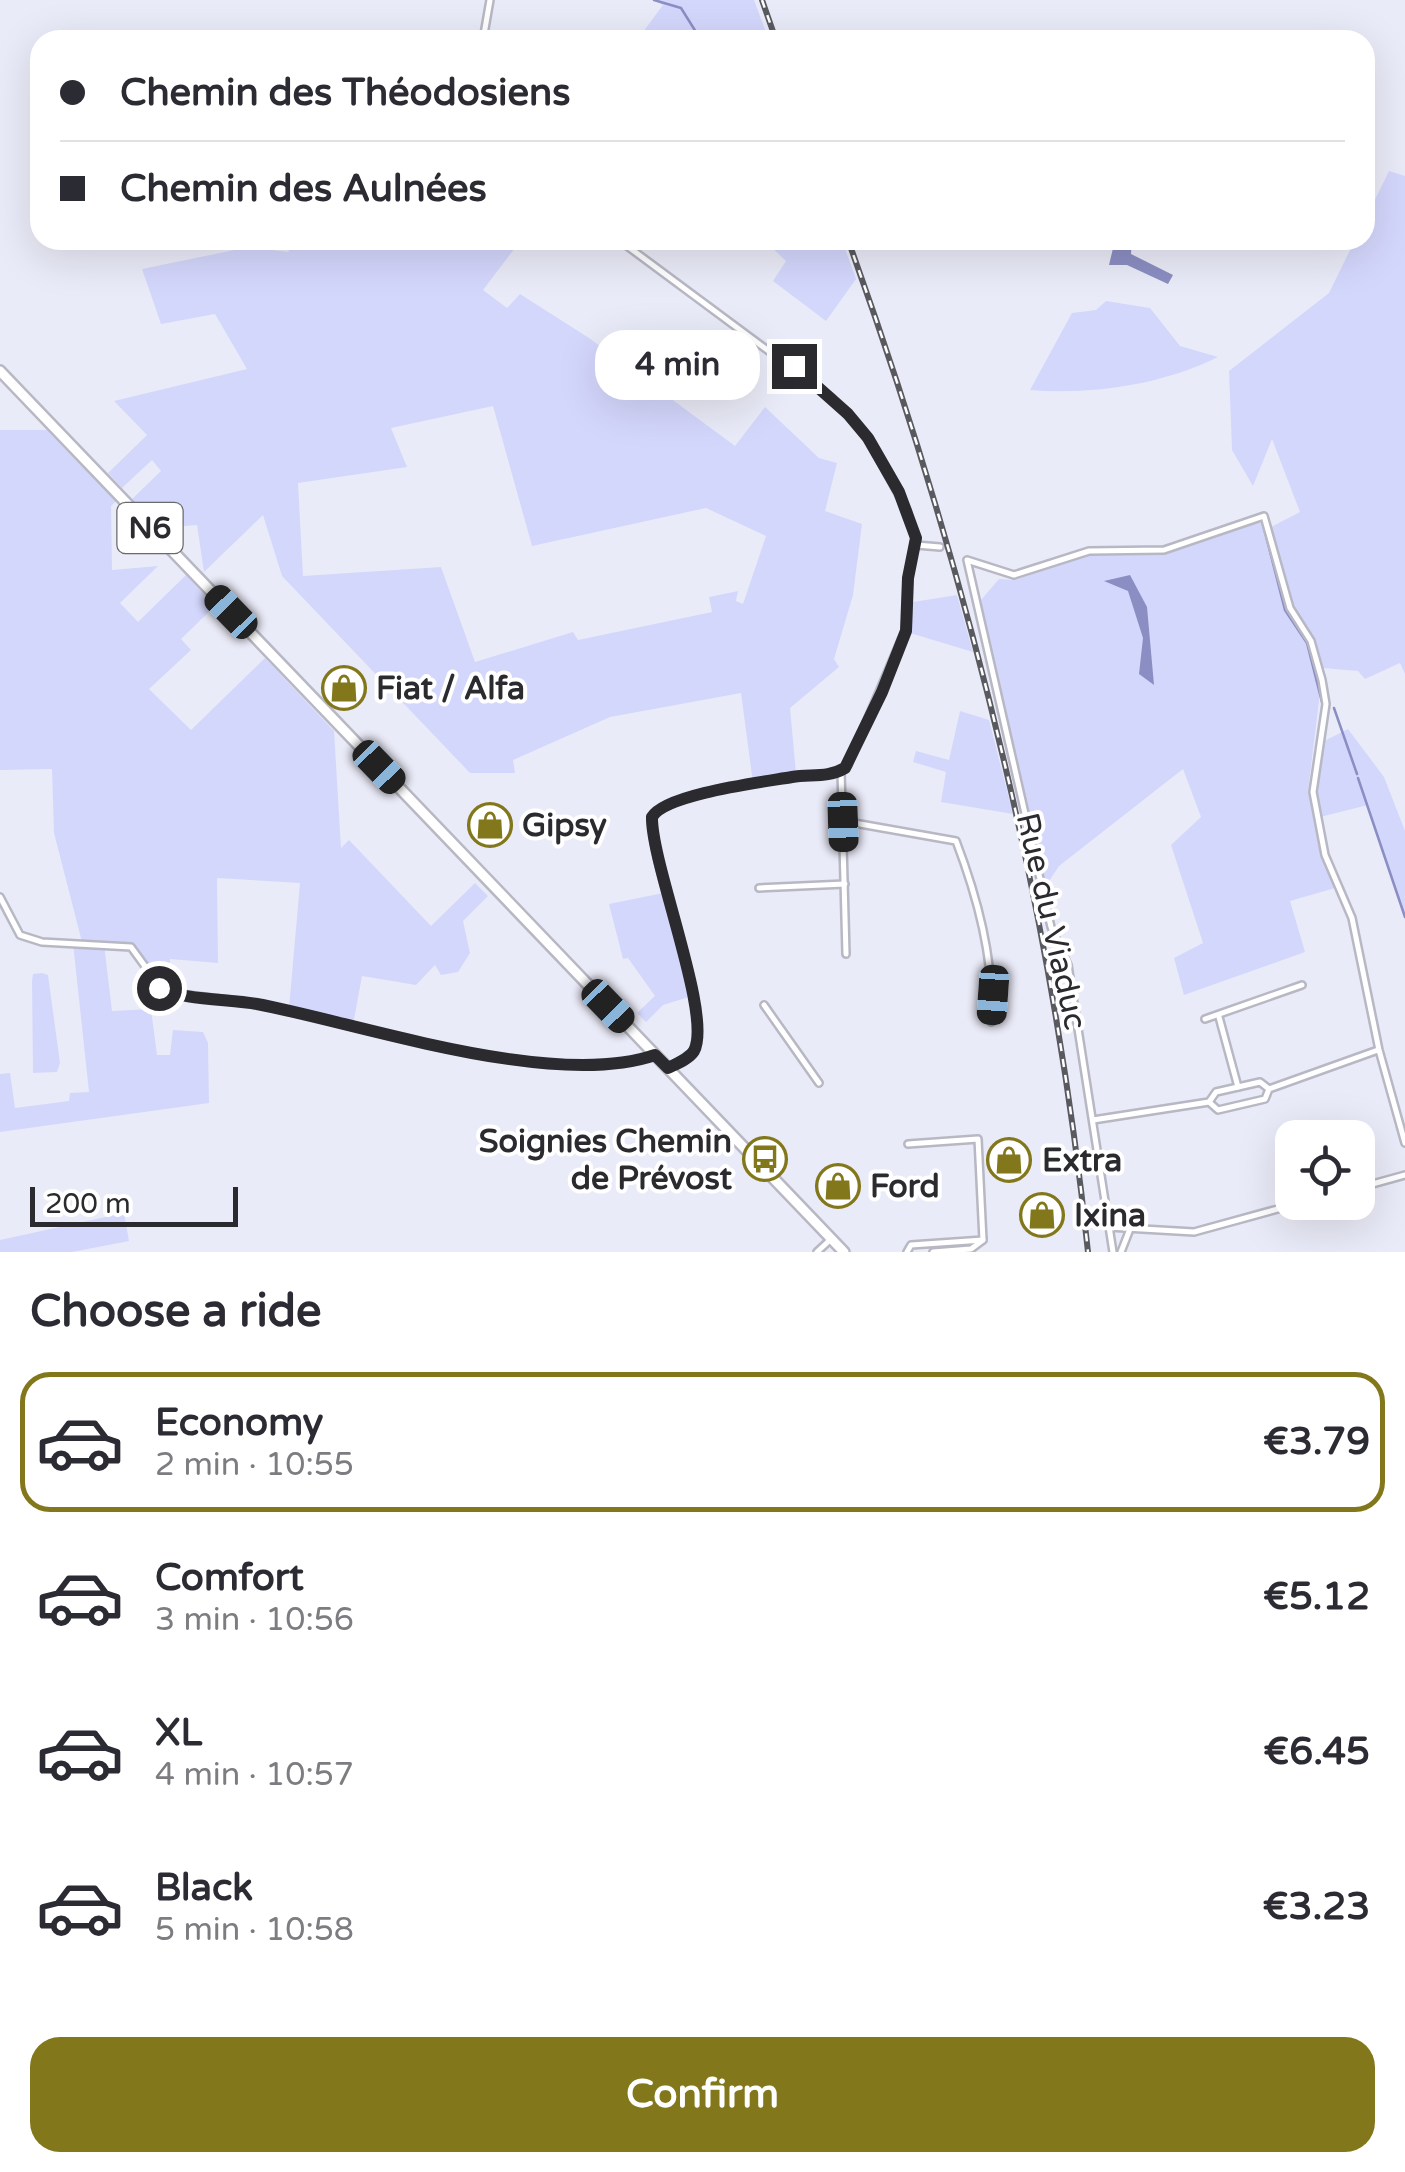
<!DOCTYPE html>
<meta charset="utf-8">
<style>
body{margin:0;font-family:"Varela Round",sans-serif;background:#f7f7f7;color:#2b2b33;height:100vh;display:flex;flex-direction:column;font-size:38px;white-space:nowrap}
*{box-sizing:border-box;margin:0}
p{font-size:32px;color:#7c7c81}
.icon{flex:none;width:55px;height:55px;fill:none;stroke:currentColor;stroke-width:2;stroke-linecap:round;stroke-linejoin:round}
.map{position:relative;height:1252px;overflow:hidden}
.side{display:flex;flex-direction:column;background:#fff;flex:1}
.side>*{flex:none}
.guide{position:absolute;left:30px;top:30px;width:1345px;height:220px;border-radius:30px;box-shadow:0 10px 40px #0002;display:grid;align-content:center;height:220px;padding:0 30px;background:#fff}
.tools{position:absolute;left:1275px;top:1120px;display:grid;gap:20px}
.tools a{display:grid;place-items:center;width:100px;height:100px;border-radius:20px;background:#fff;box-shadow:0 10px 40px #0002;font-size:50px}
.scale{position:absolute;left:30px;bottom:25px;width:208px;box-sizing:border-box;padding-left:10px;border:5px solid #2a2a2f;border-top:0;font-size:28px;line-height:35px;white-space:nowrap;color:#2a2a2f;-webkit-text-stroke:8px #fff;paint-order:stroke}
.end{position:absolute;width:45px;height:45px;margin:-22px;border:12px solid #2a2a2f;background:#fff;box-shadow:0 0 0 5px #fff}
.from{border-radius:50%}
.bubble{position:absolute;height:70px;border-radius:30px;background:#fff;box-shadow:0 10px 40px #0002;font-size:32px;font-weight:700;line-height:70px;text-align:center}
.car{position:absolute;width:30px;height:60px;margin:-30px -15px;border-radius:12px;box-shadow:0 0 8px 2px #0007;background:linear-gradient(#222 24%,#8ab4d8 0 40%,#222 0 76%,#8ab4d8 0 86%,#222 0)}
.guide b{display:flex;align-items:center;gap:35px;height:95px;font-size:38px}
.guide b+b{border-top:2px solid #e1e1e2}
.guide i{width:25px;height:25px;background:#2b2b33}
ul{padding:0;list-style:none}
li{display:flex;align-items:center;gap:30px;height:140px;margin:0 20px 15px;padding:0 10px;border:5px solid transparent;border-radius:30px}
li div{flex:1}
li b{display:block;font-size:38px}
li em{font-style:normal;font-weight:700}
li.selected{border-color:#83771b}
li>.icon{width:90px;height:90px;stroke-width:1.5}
h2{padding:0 30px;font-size:45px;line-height:120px}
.primary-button{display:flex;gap:20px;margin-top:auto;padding:20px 30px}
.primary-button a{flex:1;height:115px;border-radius:30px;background:#83771b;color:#fff;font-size:40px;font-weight:700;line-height:115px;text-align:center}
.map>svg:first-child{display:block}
.green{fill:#d4d7fc;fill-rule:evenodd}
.water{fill:#8b8ec2}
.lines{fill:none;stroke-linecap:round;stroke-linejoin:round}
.stream{stroke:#8b8ec2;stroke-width:2.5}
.minor-casing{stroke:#b7b8c3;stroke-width:10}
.primary-casing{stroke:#b7b8c3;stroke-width:14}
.minor{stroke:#fff;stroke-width:5}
.primary{stroke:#fff;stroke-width:9}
.rail-casing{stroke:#595960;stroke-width:6}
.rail{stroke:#fff;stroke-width:2.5;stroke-dasharray:8;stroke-linecap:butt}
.route{stroke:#2a2a2f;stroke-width:12}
.labels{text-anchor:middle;stroke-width:8;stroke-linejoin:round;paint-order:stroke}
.shield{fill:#fff;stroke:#6a6a6d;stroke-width:2.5}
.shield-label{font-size:30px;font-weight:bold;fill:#2a2a2f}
.poi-label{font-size:32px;font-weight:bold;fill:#2a2a2f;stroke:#fff;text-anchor:start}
.street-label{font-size:32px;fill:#2a2a2f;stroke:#fff}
</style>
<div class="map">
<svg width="1405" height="1252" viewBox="0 0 1405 1252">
<rect width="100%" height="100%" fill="#eaebf8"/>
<g class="green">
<polygon points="654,0 754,0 769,40 637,40 663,5"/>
<polygon points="1389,171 1405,176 1405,674 1400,663 1365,679 1358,671 1323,668 1308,791 1335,888 1290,901 1305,952 1184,995 1174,958 1203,943 1171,845 1201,817 1183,769 1059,866 1043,890 981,600 999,579 1015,580 1090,554 1164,552 1257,521 1271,527 1300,512 1272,439 1253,486 1232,450 1229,371 1329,293 1355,240 1365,240 1365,220"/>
<path d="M294 240H521L483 290 507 308 520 294 589 338 735 446 765 407 819 458 837 463 825 511 862 524 853 595 834 659 839 667 790 708 796 773 753 783 741 693 610 717 513 760 515 773H470L282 576 263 515 204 572 197 525 160 528 132 499 161 471 152 460 122 488 108 473 147 435 114 401 247 369 215 314 161 324 142 269 249 247 288 252ZM493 406 532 546 706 508 766 536 743 604 736 601 738 591 709 597 712 612 578 640 573 632 475 662 441 567 303 576 298 483 407 467 391 428Z"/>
<polygon points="764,240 842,240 856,279 826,321 773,281 786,261"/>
<path d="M1106 301 1150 308 1180 346 1218 357C1162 385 1091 395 1030 390L1072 313 1096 310Z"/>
<path d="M0 430H47L116 501 111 506 112 570 158 566 120 603 138 622 186 575 215 606 181 639 191 650 149 689 191 730 265 658 334 731 341 848 349 840 431 926 475 883 488 896 463 921 470 953 458 972 441 975 435 965 416 985 362 976 353 1025 289 1008 300 883 217 878 218 963 170 959V993C136 982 154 940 104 944L112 1011 151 1009 157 1055H170L173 1030 203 1032 208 1043 209 1103 0 1132V1074L10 1073 15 1108 69 1101 70 1093 89 1092 73 943 82 942 54 833 52 769 0 770Z"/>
<polygon points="957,595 973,652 910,633 913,602"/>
<polygon points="960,711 989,720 1013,814 941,802 946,772 913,762 916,751 949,760"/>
<polygon points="1348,729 1384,777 1405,831 1405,916 1368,805 1320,817 1316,777 1320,743"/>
<polygon points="668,892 692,996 663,1005 646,1022 637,1013 655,996 628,958 623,959 609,904"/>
<polygon points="42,973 48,975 60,1063 57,1072 33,1073 32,981 33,974"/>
<polygon points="124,1213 129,1241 72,1252 0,1252 0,1240"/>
</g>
<g class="water">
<polygon points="1115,240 1132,240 1131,254 1173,275 1168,284 1127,265 1109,265"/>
<polygon points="1130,575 1147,607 1154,685 1139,674 1143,638 1128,591 1104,581"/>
</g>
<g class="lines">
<g class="stream">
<polyline points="654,0 681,8 701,40"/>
<polyline points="1263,524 1285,610 1307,643 1322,702"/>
<polyline points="1334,708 1357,774"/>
<polyline points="1358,778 1405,917"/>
</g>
<g class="minor-casing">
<g id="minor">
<polyline points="483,40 490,0"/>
<path d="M619 240 832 398 868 438 907 510 916 541 908 578 907 626 848 765C832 779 815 774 795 777 767 781 665 795 652 817 650 874 715 1005 692 1053L668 1069"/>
<polyline points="916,545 940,547"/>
<polyline points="841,771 846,954"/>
<path d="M843 821 956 841C977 896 995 962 991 1022"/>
<polyline points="759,888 845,884"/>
<path d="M0 897 20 935 42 942 131 947 163 991C196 998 229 998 262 1005 362 1026 558 1089 655 1055"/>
<polyline points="764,1005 819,1083"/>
<polyline points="1219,1017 1238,1087"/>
<polyline points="1205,1019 1302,985"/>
<polyline points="1209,1102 1218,1110 1265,1099 1269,1089 1378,1050"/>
<polyline points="1093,1120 1209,1102 1216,1092 1260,1082 1269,1089"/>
<polyline points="908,1144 978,1139 983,1240 971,1249 933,1252"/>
<polyline points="1358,1188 1405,1175"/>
<polyline points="1108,1227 1194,1232 1303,1202"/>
<polyline points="817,1252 831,1239"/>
<polyline points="907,1252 911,1245 983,1240"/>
<polyline points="1113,1252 1068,965 1051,927 967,560 1014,575 1089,551 1164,550 1264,516 1290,608 1311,641 1322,680 1326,704 1313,792 1325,855 1352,918 1379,1050 1405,1143"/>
<polyline points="1121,1252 1130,1229"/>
</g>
</g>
<g class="primary-casing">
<polyline id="primary" points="0,371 844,1252"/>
</g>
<use href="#minor" class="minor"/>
<use href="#primary" class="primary"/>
<g class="rail-casing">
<g id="rail">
<polyline points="762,0 776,40"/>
<path d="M848 240C966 567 1052 906 1088 1252"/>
</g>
</g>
<use href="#rail" class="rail"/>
</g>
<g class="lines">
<path class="route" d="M159 988C182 1000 229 999 257 1004 362 1024 553 1090 655 1055L668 1068C676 1064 689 1059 694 1051 713 1016 651 864 652 817 665 794 763 782 792 777 811 774 828 778 845 768L882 692 906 631 908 578 916 538 899 492 868 438 848 414 794 366"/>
</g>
<defs>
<g id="shop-ring" transform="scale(2.25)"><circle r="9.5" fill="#fff" stroke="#83771b" stroke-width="1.5"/><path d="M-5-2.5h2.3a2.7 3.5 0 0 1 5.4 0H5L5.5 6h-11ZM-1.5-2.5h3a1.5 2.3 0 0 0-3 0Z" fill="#83771b"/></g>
<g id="bus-ring" transform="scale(2.25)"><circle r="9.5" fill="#fff" stroke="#83771b" stroke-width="1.5"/><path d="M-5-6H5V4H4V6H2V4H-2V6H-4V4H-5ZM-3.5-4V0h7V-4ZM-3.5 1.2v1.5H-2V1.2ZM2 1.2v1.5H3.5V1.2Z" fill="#83771b"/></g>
</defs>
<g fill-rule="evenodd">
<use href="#shop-ring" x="344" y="688"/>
<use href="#shop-ring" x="490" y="825"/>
<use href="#bus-ring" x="765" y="1159"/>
<use href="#shop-ring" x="1009" y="1160"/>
<use href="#shop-ring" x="838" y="1186"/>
<use href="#shop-ring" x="1042" y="1215"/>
</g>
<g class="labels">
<rect class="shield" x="117.5" y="503" width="65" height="50" rx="8"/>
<g class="shield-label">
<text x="150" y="538">N6</text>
</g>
<g class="poi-label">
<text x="376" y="699">Fiat / Alfa</text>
<text x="522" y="836">Gipsy</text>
<text x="732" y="1152" text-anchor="end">Soignies Chemin<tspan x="732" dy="37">de Prévost</tspan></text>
<text x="1042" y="1171">Extra</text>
<text x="870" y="1197">Ford</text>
<text x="1074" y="1226">Ixina</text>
</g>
<g class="street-label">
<text transform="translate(1052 921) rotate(77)" y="11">Rue du Viaduc</text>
</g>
</g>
</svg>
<div class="tools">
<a><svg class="icon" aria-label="locate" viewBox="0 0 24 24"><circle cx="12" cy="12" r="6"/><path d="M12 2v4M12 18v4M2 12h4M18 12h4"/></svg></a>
</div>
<div class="scale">200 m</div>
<i class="end from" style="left:159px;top:988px"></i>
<i class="end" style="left:794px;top:366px"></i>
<div class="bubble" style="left:595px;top:330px;width:165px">4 min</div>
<i class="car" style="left:231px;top:612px;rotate:316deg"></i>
<i class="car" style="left:379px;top:767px;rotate:136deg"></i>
<i class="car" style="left:843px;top:822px;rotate:178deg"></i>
<i class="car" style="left:993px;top:995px;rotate:184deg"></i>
<i class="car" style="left:608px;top:1006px;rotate:136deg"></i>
<div class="guide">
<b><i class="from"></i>Chemin des Théodosiens</b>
<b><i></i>Chemin des Aulnées</b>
</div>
</div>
<section class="side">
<h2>Choose a ride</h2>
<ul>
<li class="selected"><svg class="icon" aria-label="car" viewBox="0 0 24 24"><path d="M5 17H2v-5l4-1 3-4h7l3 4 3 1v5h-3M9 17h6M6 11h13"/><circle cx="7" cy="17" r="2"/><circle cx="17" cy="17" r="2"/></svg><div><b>Economy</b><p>2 min · 10:55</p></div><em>€3.79</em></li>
<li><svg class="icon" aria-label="car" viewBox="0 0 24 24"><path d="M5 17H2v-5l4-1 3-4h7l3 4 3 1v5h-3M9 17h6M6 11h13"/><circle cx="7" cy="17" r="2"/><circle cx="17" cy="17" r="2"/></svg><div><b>Comfort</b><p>3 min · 10:56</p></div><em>€5.12</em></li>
<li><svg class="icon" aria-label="car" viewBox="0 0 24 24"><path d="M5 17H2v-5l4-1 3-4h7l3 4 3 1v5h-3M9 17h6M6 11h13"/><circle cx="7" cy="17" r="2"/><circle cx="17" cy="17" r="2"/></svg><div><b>XL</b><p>4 min · 10:57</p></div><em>€6.45</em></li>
<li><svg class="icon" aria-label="car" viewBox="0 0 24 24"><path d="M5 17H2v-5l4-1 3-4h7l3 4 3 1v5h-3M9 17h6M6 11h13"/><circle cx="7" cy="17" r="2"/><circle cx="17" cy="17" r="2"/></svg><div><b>Black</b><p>5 min · 10:58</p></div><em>€3.23</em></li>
</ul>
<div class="primary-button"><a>Confirm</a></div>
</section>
